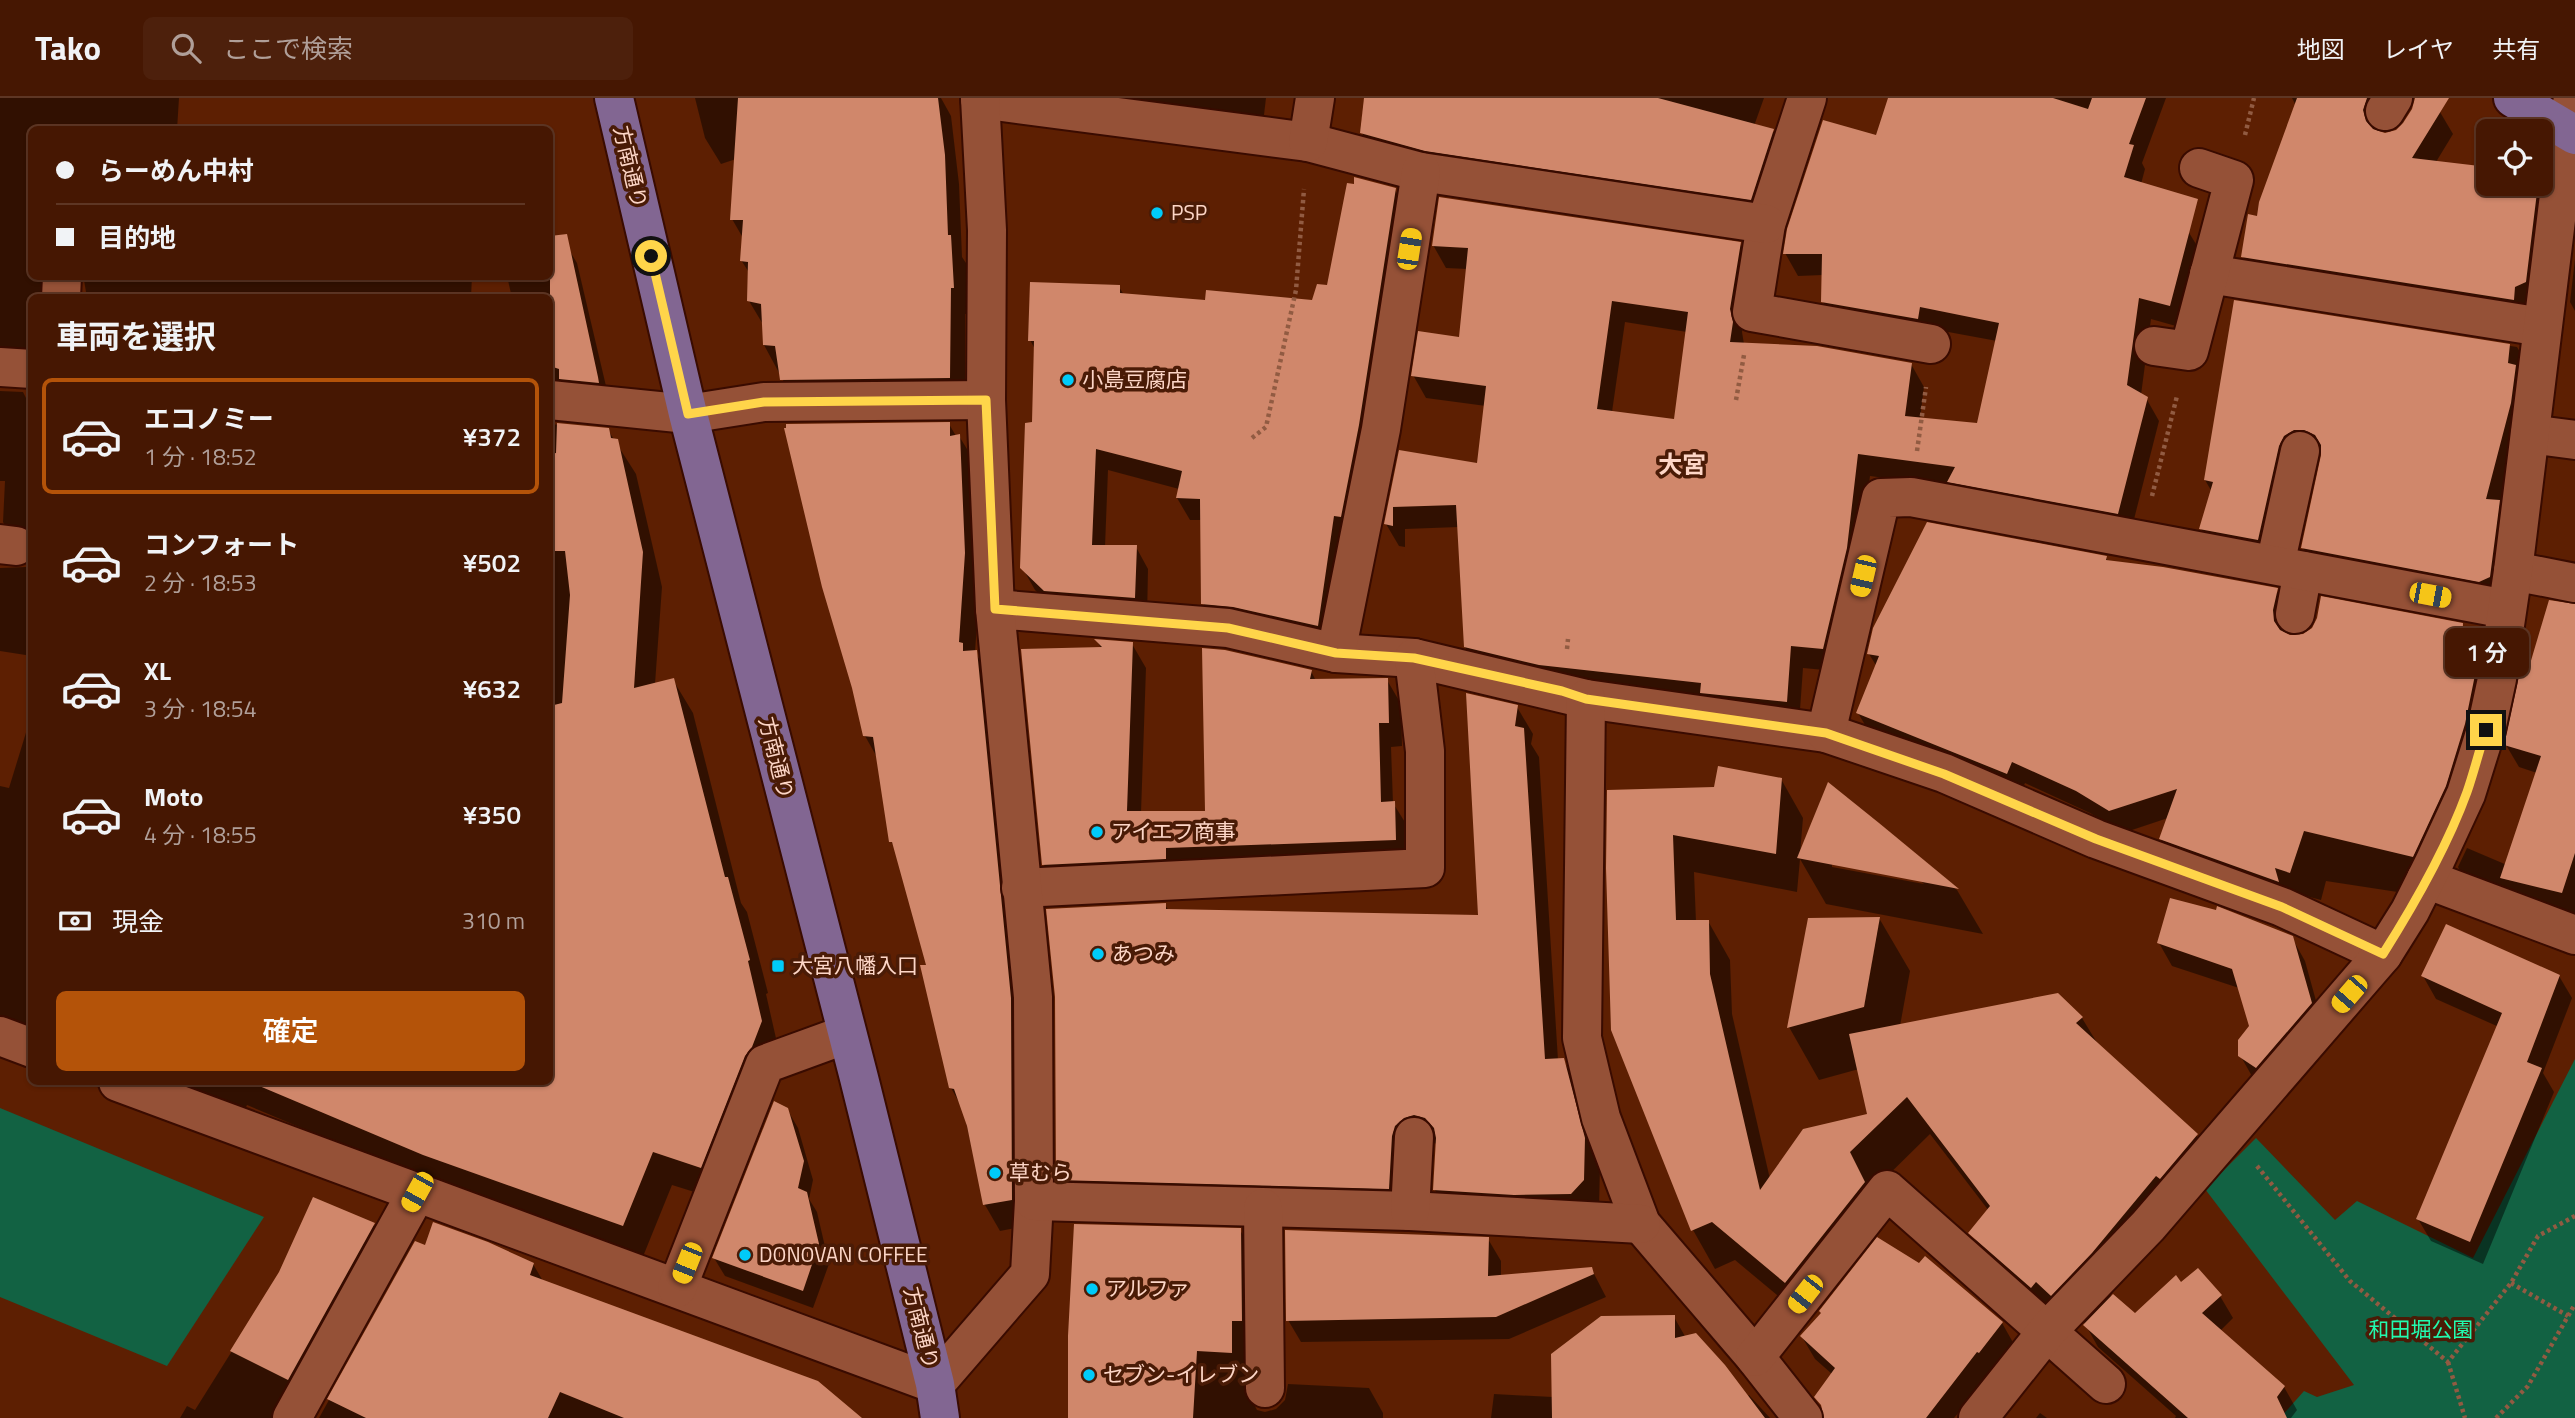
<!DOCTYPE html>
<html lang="ja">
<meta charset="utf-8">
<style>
body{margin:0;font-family:"Titillium Web","Noto Sans JP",sans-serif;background:#4d200c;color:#f1f3f6;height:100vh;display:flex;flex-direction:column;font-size:26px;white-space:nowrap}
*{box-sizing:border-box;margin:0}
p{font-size:23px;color:#b09f99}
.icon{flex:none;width:38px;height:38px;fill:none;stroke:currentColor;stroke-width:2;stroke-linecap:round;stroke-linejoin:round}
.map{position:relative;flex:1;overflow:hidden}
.drawer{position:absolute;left:28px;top:196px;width:525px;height:791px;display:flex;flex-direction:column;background:#461702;border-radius:10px;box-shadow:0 2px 5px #0004,0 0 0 2px #5e3624}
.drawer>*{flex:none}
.hud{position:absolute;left:28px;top:28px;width:525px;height:154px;border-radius:10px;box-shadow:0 2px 5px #0004,0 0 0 2px #5e3624;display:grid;align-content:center;height:154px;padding:0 28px;background:#461702}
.controls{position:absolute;left:2476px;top:21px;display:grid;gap:14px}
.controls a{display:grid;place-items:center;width:77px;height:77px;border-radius:10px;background:#461702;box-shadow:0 2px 5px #0004,0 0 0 2px #5e3624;font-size:35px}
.end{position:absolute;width:32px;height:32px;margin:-16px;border:9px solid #ffd54a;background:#111;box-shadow:0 0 0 4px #111}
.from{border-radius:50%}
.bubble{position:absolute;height:49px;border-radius:10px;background:#461702;box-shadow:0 2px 5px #0004,0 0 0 2px #5e3624;font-size:23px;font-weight:600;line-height:49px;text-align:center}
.car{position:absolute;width:21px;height:42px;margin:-21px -10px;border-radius:9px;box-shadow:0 0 5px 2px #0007;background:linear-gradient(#f5c518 24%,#345 0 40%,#f5c518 0 76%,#345 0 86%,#f5c518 0)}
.hud b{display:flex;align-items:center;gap:24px;height:66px;font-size:26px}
.hud b+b{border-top:2px solid #5e3624}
.hud i{width:18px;height:18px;background:#f1f3f6}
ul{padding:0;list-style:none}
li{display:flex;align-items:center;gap:21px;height:116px;margin:0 14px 10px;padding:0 14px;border:4px solid transparent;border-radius:10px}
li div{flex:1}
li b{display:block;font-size:26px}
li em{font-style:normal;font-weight:600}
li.on{border-color:#b45309}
li>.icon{width:63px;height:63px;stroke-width:1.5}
h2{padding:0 28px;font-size:32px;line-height:84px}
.pay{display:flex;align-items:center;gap:18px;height:77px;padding:0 28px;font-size:26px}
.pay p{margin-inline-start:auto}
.primary-button{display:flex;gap:14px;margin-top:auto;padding:14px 28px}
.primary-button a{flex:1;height:80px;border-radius:10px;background:#b45309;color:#fff;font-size:28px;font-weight:600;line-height:80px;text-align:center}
header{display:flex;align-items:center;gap:42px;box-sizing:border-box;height:98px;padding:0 35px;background:#461702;border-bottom:2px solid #5e3624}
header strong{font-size:33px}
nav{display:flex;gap:38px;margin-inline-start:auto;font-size:24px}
.search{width:490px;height:63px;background:#4d200c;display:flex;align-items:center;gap:18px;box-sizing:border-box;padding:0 24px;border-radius:10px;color:#b09f99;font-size:26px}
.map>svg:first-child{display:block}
.green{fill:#126243}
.shadow{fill:#0007;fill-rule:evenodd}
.building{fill:#d0876b;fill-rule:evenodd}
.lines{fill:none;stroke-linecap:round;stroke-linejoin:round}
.minor-casing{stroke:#390b00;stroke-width:42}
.major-casing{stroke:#390b00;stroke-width:42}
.path{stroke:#915b42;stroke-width:4.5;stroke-dasharray:3.5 3.5;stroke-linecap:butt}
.minor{stroke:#955137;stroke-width:38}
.major{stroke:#826692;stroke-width:38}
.route{stroke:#ffd54a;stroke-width:9}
.poi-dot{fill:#00cbf9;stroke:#4a1b06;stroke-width:2.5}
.labels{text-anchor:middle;stroke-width:7;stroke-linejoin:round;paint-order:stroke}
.street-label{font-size:21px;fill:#fdd6c7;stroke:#4a1b06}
.poi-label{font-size:21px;fill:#fdd6c7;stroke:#4a1b06;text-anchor:start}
.park-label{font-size:21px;fill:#21fbaf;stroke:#4a1b06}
.quarter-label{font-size:24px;font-weight:bold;fill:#fdd6c7;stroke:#4a1b06}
</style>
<header>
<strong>Tako</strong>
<div class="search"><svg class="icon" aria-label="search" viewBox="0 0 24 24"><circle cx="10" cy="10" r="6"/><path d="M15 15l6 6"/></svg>ここで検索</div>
<nav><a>地図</a><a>レイヤ</a><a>共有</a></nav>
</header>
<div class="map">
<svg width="2575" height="1320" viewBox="0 0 2575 1320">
<rect width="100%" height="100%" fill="#5d1f02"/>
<g class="green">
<polygon points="2575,961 2575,1320 2280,1320 2304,1293 2317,1299 2354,1287 2205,1091 2256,1040 2335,1122 2357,1103 2473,1160"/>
<polygon points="0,1010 264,1119 167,1268 0,1199"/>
</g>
<g class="shadow">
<polygon points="0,0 179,0 177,32 32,32 32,178 472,178 471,200 87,200 84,182 77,180 54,200 32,200 32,272 0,277"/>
<polygon points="695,0 941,0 951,18 959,86 962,159 966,165 968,216 965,216 965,307 797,308 764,247 764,228 749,203 750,176 741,162 743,140 732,121 736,61 721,66 705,40"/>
<polygon points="1040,0 1266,0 1262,34"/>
<polygon points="1366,0 1764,0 1754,28 1773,33 1786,55 1763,123 1375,57 1362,35"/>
<path d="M1890 0H2166L2142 65 2145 71 2141 86 2188 133 2202 156 2183 230 2151 221 2141 297 2146 300 2159 323 2130 437 1952 389 1870 378 1859 473 1835 573 1803 570 1799 626 1478 571 1465 549 1459 429 1405 431V449L1399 448 1386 426 1400 354 1478 367 1486 308 1426 300 1413 277 1460 241 1467 171 1446 170 1433 147 1740 146 1753 168 1742 234 1744 246 1911 266 1924 289 1920 321 1979 327 1997 243 1932 231 1836 226 1823 204V177L1798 178 1785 155 1878 39ZM1625 224 1687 234 1676 323 1612 314Z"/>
<polygon points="2292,0 2400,0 2378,25 2376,34 2384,37 2397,33 2413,12 2416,0 2419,0 2440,14 2453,36 2436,64 2488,71 2488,86 2541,86 2541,81 2552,99 2536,226 2256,181 2243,159 2258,121 2296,8"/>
<polygon points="1395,92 1408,114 1330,550 1216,528 1203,505 1202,422 1190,422 1177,400 1179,391 1108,372 1105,449 1136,449 1148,471 1147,522 1058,515 1035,492 1022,469 1033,325 1036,253 1030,242 1119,189 1124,197 1206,204 1314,204 1329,189"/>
<polygon points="565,145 577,165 610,305 550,305 550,200 512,200 507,178 550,178 550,148"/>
<polygon points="2575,161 2575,213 2570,204"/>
<polygon points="2235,204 2517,249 2530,271 2502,498 2316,472 2303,450 2323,356 2318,353 2270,464 2214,453 2201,431 2212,394 2205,382"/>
<polygon points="0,293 23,294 27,302 32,302 32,450 17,448 3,424 5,383 0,383"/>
<polygon points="550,326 608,332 636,376 662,489 655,586 673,582 693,615 741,805 747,814 768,895 766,896 780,958 720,1102 672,1087 642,1161 444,1090 247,1007 242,1018 150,984 550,984 550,880 553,881 550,867"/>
<polygon points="949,326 956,338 959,338 975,364 980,483 975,554 991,581 1026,928 1026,1128 1000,1133 985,1107 963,1011 951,990 928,869 897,753 891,743 878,661 865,638"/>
<polygon points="2106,460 2109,465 2276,492 2289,514 2285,537 2290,539 2462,527 2475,549 2474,558 2477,559 2490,581 2417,797 2326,783 2321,802 2173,763 2160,740 2168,720 2123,735 2090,715 2025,685 2020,697 1871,637 1858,615 1877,569 1869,556"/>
<polygon points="32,465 32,558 0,553 0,470 26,469"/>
<polygon points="2575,537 2575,814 2573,821 2471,791 2458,769 2467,750 2507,767 2537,675 2519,669 2506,647 2531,568"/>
<polygon points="1097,543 1132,546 1146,570 1141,715 1207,715 1311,573 1316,583 1387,582 1401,606 1402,648 1391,649 1393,705 1408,729 1408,766 1058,791 1044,767 1101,550"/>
<polygon points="1517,609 1533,636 1531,646 1539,659 1558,962 1563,962 1579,989 1600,1069 1599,1110 1450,1119 1435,1092 1437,1046 1431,1044 1404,1117 1073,1108 1058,1081 1165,807 1169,813 1480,819"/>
<polygon points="32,615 32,941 0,928 0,688 9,690"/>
<path d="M1781 681 1803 720 1800 756 1829 687 1957 792 1983 836 1826 806 1800 761 1797 794 1694 774 1696 824 1708 823 1730 862 1732 916 1770 1081 1869 1017 1859 971 1819 982 1789 929 1879 820 1910 873 1900 928 2082 920 2099 948 2196 1037 2218 1076 2182 1118 2179 1115 2110 1197 2135 1218 2180 1186 2220 1198 2233 1220 2220 1233 2284 1289 2297 1312 2291 1320H2175L2176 1318 2098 1249 2084 1224 2073 1235 1993 1173 1971 1135 1989 1113 1930 1036 1871 1094 1808 1223 1735 1162 1715 1171 1693 1132 1613 932 1608 770 1716 691ZM1832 765 1920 782 1924 786 1832 769Z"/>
<polygon points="2217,814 2292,840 2305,863 2323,928 2253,980 2240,957 2251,929 2239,890 2172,868 2159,845"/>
<polygon points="2423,878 2559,878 2572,900 2543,975 2554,994 2483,1166 2431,1143 2418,1121 2499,929 2436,901"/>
<polygon points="787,1011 798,1030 813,1082 809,1101 817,1114 829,1166 813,1210 725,1178 714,1160"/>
<polygon points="374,1127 391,1157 301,1320 180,1320 187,1308 195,1312 281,1175"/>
<polygon points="1240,1132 1255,1158 1246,1249 1245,1289 1257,1312 1265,1314 1276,1311 1285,1302 1288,1286 1369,1290 1383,1315 1383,1320 1070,1320"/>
<polygon points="1488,1141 1501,1163 1501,1179 1591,1170 1606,1199 1509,1241 1301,1244 1288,1222"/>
<polygon points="416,1145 426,1149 533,1166 543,1183 858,1320 319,1320"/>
<polygon points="1926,1160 2002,1225 2015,1248 1954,1320 1852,1320 1832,1276 1815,1261 1802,1239 1920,1167"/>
<polygon points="1674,1219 1686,1240 1747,1299 1749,1297 1770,1320 1491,1320 1494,1296 1553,1299"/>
<polygon points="2040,1315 2047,1320 2036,1320"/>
</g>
<g class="building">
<polygon points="738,0 938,0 945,57 948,137 951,137 954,190 951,190 950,280 780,282 775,248 763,247 761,206 747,203 748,164 740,163 743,122 730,122"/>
<polygon points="1364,0 1658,0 1774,31 1751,102 1425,53 1360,35"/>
<path d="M1888 0H2053L2088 11 2092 0H2146L2129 46 2134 47 2124 79 2198 101 2170 208 2139 200 2127 287 2148 299 2118 416 1947 384 1955 369 1858 356 1847 450 1823 551 1791 548 1787 604 1700 595 1701 585 1539 567 1464 549 1456 407 1393 409V428L1384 426 1399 352 1477 365 1486 288 1411 278 1418 233 1459 239 1468 150 1432 148 1439 99 1741 144 1730 211 1733 224 1730 244 1817 248 1912 265 1905 318 1977 325 1999 225 1920 209 1918 221 1821 204 1822 156H1783L1787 131 1823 22 1876 37ZM1612 203 1688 214 1674 321 1597 311Z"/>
<polygon points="2297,0 2367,0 2363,12 2366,23 2373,31 2385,35 2396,32 2403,25 2412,11 2415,0 2449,0 2412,60 2488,69 2488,86 2538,86 2526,184 2515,189 2514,202 2241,159 2248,116 2257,118 2259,104"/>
<polygon points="1354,79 1396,90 1359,327 1341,419 1334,418 1318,528 1233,509 1201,506 1200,401 1176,400 1182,373 1096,351 1092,447 1137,447 1135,500 1044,493 1020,470 1025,325 1032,324 1034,243 1028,243 1030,184 1120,187 1120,195 1205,202 1206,192 1312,202 1317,186 1327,187 1347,85 1354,86"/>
<polygon points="567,136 598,279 599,285 559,281 559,271 550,268 550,138"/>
<polygon points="2234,202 2510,246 2508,265 2516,267 2511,305 2486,401 2500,402 2490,479 2479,484 2301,450 2321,357 2321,347 2315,337 2304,332 2294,332 2284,338 2279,348 2258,442 2199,431 2213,384 2204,382"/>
<polygon points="950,324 950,338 960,336 965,455 959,544 963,545 963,553 977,552 1011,900 1012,1102 983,1107 967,1028 954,991 949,990 920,867 926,867 892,744 889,744 873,639 863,638 852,590 822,489 784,330 786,330 786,326"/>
<polygon points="557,325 609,330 611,340 618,341 643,454 634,590 674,580 725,779 728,779 750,862 748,863 762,923 752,949 745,958 701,1070 653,1054 623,1128 423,1057 250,984 550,984 550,608 562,605 570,497 565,453 550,453 550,356 556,355"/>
<polygon points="1927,424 2107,458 2106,462 2163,469 2278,490 2273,512 2274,523 2280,532 2290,537 2303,536 2312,530 2317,520 2321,498 2463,525 2462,554 2478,557 2475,577 2465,626 2446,688 2413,759 2304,733 2290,775 2275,770 2279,784 2159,741 2177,691 2109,713 2076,693 2012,664 2007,676 1856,615 1879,558 1867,556 1873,530"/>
<polygon points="2549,502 2575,506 2575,755 2562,795 2500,780 2541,658 2504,647 2522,564 2530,566"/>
<polygon points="1094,541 1133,544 1127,713 1205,713 1202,550 1225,552 1312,572 1310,581 1388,580 1389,625 1379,625 1381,704 1395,703 1396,742 1166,750 1166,761 1042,767 1021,551 1102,549"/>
<polygon points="1466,595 1518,607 1515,628 1524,630 1545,961 1564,960 1585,1040 1584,1082 1571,1096 1514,1097 1433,1092 1436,1040 1434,1030 1425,1020 1414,1017 1404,1020 1395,1028 1392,1038 1389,1091 1056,1082 1055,899 1046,811 1166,805 1166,811 1478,817"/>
<polygon points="1718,668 1782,680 1776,756 1673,737 1676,822 1709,822 1710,876 1760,1092 1803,1031 1867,1016 1849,936 2058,895 2083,919 2076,925 2198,1036 2160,1081 2156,1078 2092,1155 2051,1198 2036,1184 2031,1190 1968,1135 1990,1108 1907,999 1850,1054 1865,1084 1785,1185 1712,1124 1691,1133 1611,932 1606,770 1607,692 1714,689"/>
<polygon points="1828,684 1879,725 1959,791 1797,760"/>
<polygon points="2170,800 2216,812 2217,808 2293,838 2312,905 2256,970 2238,958 2238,942 2249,928 2232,871 2157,845"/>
<polygon points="1880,819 1864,909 1787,930 1808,820"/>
<polygon points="2446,826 2560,877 2527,964 2542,970 2470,1144 2416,1121 2502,915 2421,878"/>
<polygon points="774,1003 788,1010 804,1063 798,1090 807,1094 819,1146 803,1193 712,1160"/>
<polygon points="313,1099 375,1125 288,1282 230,1253 279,1174"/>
<polygon points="433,1124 488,1144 534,1165 530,1177 818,1283 862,1320 624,1320 560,1294 548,1320 366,1320 327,1301 415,1143 425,1147"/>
<polygon points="1074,1126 1241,1130 1242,1223 1232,1223 1232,1255 1197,1253 1193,1320 1068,1320 1068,1238"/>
<polygon points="1285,1132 1489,1139 1488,1178 1592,1169 1594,1176 1496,1219 1286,1223"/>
<polygon points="1877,1139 1919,1165 1925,1158 2003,1224 1979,1255 1977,1254 1926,1320 1824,1320 1821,1307 1814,1299 1835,1270 1800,1238 1821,1215 1819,1213"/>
<polygon points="2198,1170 2222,1197 2202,1215 2285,1288 2277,1299 2287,1320 2188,1320 2083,1227 2113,1196 2135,1215 2176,1177 2181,1184"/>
<polygon points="1675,1217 1675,1240 1696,1235 1725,1267 1765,1320 1552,1320 1551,1256 1601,1218"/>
</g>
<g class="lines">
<g class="minor-casing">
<g id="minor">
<polyline points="1807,0 1766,126 1752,214 1931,246"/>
<polyline points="980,1 1308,44 1421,74 1766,126"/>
<polyline points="2385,13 2393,0"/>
<polyline points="1308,44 1315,0"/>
<polyline points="2209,176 2542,229"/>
<polyline points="61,200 62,178"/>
<polyline points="2154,248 2189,253 2234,82 2199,70"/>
<polyline points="0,269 32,271"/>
<polyline points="550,302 688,316 764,304 986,302"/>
<polyline points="2530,336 2575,342"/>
<polyline points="0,446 16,448"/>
<polyline points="2275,467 2300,353"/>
<polyline points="2513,473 2575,485"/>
<polyline points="995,511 1228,530 1336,555 1414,560 1586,601 1826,635 1944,675 2096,741 2282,809 2383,856"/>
<polyline points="2295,516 2303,473"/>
<polyline points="1336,555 1381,331 1421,74"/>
<polyline points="1586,601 1582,940 1601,1020 1641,1126 1755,1259 1803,1320"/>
<polyline points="1826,635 1881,400 1911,399 2506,511"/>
<polyline points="2426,781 2575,837"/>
<polyline points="1021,790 1425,770 1425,653 1414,560"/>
<polyline points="0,938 32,950"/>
<polyline points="118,984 935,1286 1030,1176 1034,1103 1033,899 995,511 986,302 987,132 980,0"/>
<polyline points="1034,1103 1410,1113 1641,1126"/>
<polyline points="1263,1110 1265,1290"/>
<polyline points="1410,1113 1414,1039"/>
<polyline points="677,1190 765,966 847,936"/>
<polyline points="1755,1259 1887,1092 2106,1286"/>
<polyline points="292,1320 417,1094"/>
<polyline points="1978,1320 2048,1232 2148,1128 2383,856 2410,813 2434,765 2466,696 2486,632 2497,581 2513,473 2567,32 2573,0"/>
</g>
</g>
<g class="major-casing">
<g id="major">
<polyline points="614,0 688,316 859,980 935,1286 940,1320"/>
<polyline points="2513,0 2575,37"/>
</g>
</g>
<g class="path">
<polyline points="2245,37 2254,0"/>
<polyline points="1736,302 1744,257"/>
<polyline points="1252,340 1266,329 1296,192 1304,91"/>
<polyline points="1917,353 1926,289"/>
<polyline points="2152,398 2177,298"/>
<polyline points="1567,551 1568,541"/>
<polyline points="2257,1068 2350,1183 2448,1264 2511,1185 2538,1138 2575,1118"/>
<polyline points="2511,1185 2568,1218"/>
<polyline points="2448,1264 2465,1320"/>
<polyline points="2496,1320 2528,1288 2575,1206"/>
</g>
<use href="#minor" class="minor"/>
<use href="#major" class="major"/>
</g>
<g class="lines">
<path class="route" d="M651 158 688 316 764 304 986 302 995 511 1228 530 1336 555 1414 560 1562 593 1586 601 1826 635 1944 676 2096 741 2282 809 2383 856C2414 807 2447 749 2467 694 2474 674 2479 653 2486 632"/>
</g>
<g class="poi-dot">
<circle cx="1157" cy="115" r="7"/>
<circle cx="1068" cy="282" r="7"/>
<circle cx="1097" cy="734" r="7"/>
<circle cx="1098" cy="856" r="7"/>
<rect x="771" y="861" width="14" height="14" rx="3.5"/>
<circle cx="995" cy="1075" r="7"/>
<circle cx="745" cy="1157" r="7"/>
<circle cx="1092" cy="1191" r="7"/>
<circle cx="1089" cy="1277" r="7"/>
</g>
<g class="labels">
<g class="street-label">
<text transform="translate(630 69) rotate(77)" y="7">方南通り</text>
<text transform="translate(776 660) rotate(76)" y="7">方南通り</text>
<text transform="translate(921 1230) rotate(76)" y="7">方南通り</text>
</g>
<g class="poi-label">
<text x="1171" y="122">PSP</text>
<text x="1082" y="289">小島豆腐店</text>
<text x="1111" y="741">アイエフ商事</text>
<text x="1112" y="863">あつみ</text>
<text x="792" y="875">大宮八幡入口</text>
<text x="1009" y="1082">草むら</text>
<text x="759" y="1164">DONOVAN COFFEE</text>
<text x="1106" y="1198">アルファ</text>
<text x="1103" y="1284">セブン-イレブン</text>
</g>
<g class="park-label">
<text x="2421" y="1239">和田堀公園</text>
</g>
<g class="quarter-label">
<text x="1682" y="375">大宮</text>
</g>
</g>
</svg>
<div class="controls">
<a><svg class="icon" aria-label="locate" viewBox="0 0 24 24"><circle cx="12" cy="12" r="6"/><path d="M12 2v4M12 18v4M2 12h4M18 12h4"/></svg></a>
</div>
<i class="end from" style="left:651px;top:158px"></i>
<i class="end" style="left:2486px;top:632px"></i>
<div class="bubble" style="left:2445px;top:530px;width:84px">1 分</div>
<i class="car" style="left:1409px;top:151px;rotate:9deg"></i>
<i class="car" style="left:1863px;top:478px;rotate:193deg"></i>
<i class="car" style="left:2430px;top:497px;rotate:101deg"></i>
<i class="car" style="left:2349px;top:896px;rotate:221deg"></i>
<i class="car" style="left:417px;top:1094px;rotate:209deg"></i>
<i class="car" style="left:687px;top:1165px;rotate:202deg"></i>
<i class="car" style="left:1805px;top:1196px;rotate:218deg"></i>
<div class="hud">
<b><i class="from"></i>らーめん中村</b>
<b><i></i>目的地</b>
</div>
<section class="drawer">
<h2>車両を選択</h2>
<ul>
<li class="on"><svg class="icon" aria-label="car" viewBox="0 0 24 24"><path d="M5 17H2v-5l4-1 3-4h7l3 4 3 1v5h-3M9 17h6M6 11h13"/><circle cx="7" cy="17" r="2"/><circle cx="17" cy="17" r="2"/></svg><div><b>エコノミー</b><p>1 分 · 18:52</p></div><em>¥372</em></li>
<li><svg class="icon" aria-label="car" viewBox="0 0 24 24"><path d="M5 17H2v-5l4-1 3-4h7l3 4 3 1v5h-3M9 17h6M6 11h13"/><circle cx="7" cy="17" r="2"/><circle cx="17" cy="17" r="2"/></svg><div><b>コンフォート</b><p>2 分 · 18:53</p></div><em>¥502</em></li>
<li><svg class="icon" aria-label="car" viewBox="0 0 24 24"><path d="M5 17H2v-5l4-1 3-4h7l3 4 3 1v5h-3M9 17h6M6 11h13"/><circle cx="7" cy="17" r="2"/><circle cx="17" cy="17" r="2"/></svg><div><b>XL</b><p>3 分 · 18:54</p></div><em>¥632</em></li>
<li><svg class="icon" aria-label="car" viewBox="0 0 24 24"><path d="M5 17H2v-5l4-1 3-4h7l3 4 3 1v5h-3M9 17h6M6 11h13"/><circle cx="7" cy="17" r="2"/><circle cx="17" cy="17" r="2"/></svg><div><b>Moto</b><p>4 分 · 18:55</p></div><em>¥350</em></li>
</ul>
<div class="pay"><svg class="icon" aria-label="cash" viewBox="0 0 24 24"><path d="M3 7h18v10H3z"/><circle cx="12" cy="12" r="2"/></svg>現金<p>310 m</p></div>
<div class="primary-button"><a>確定</a></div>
</section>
</div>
